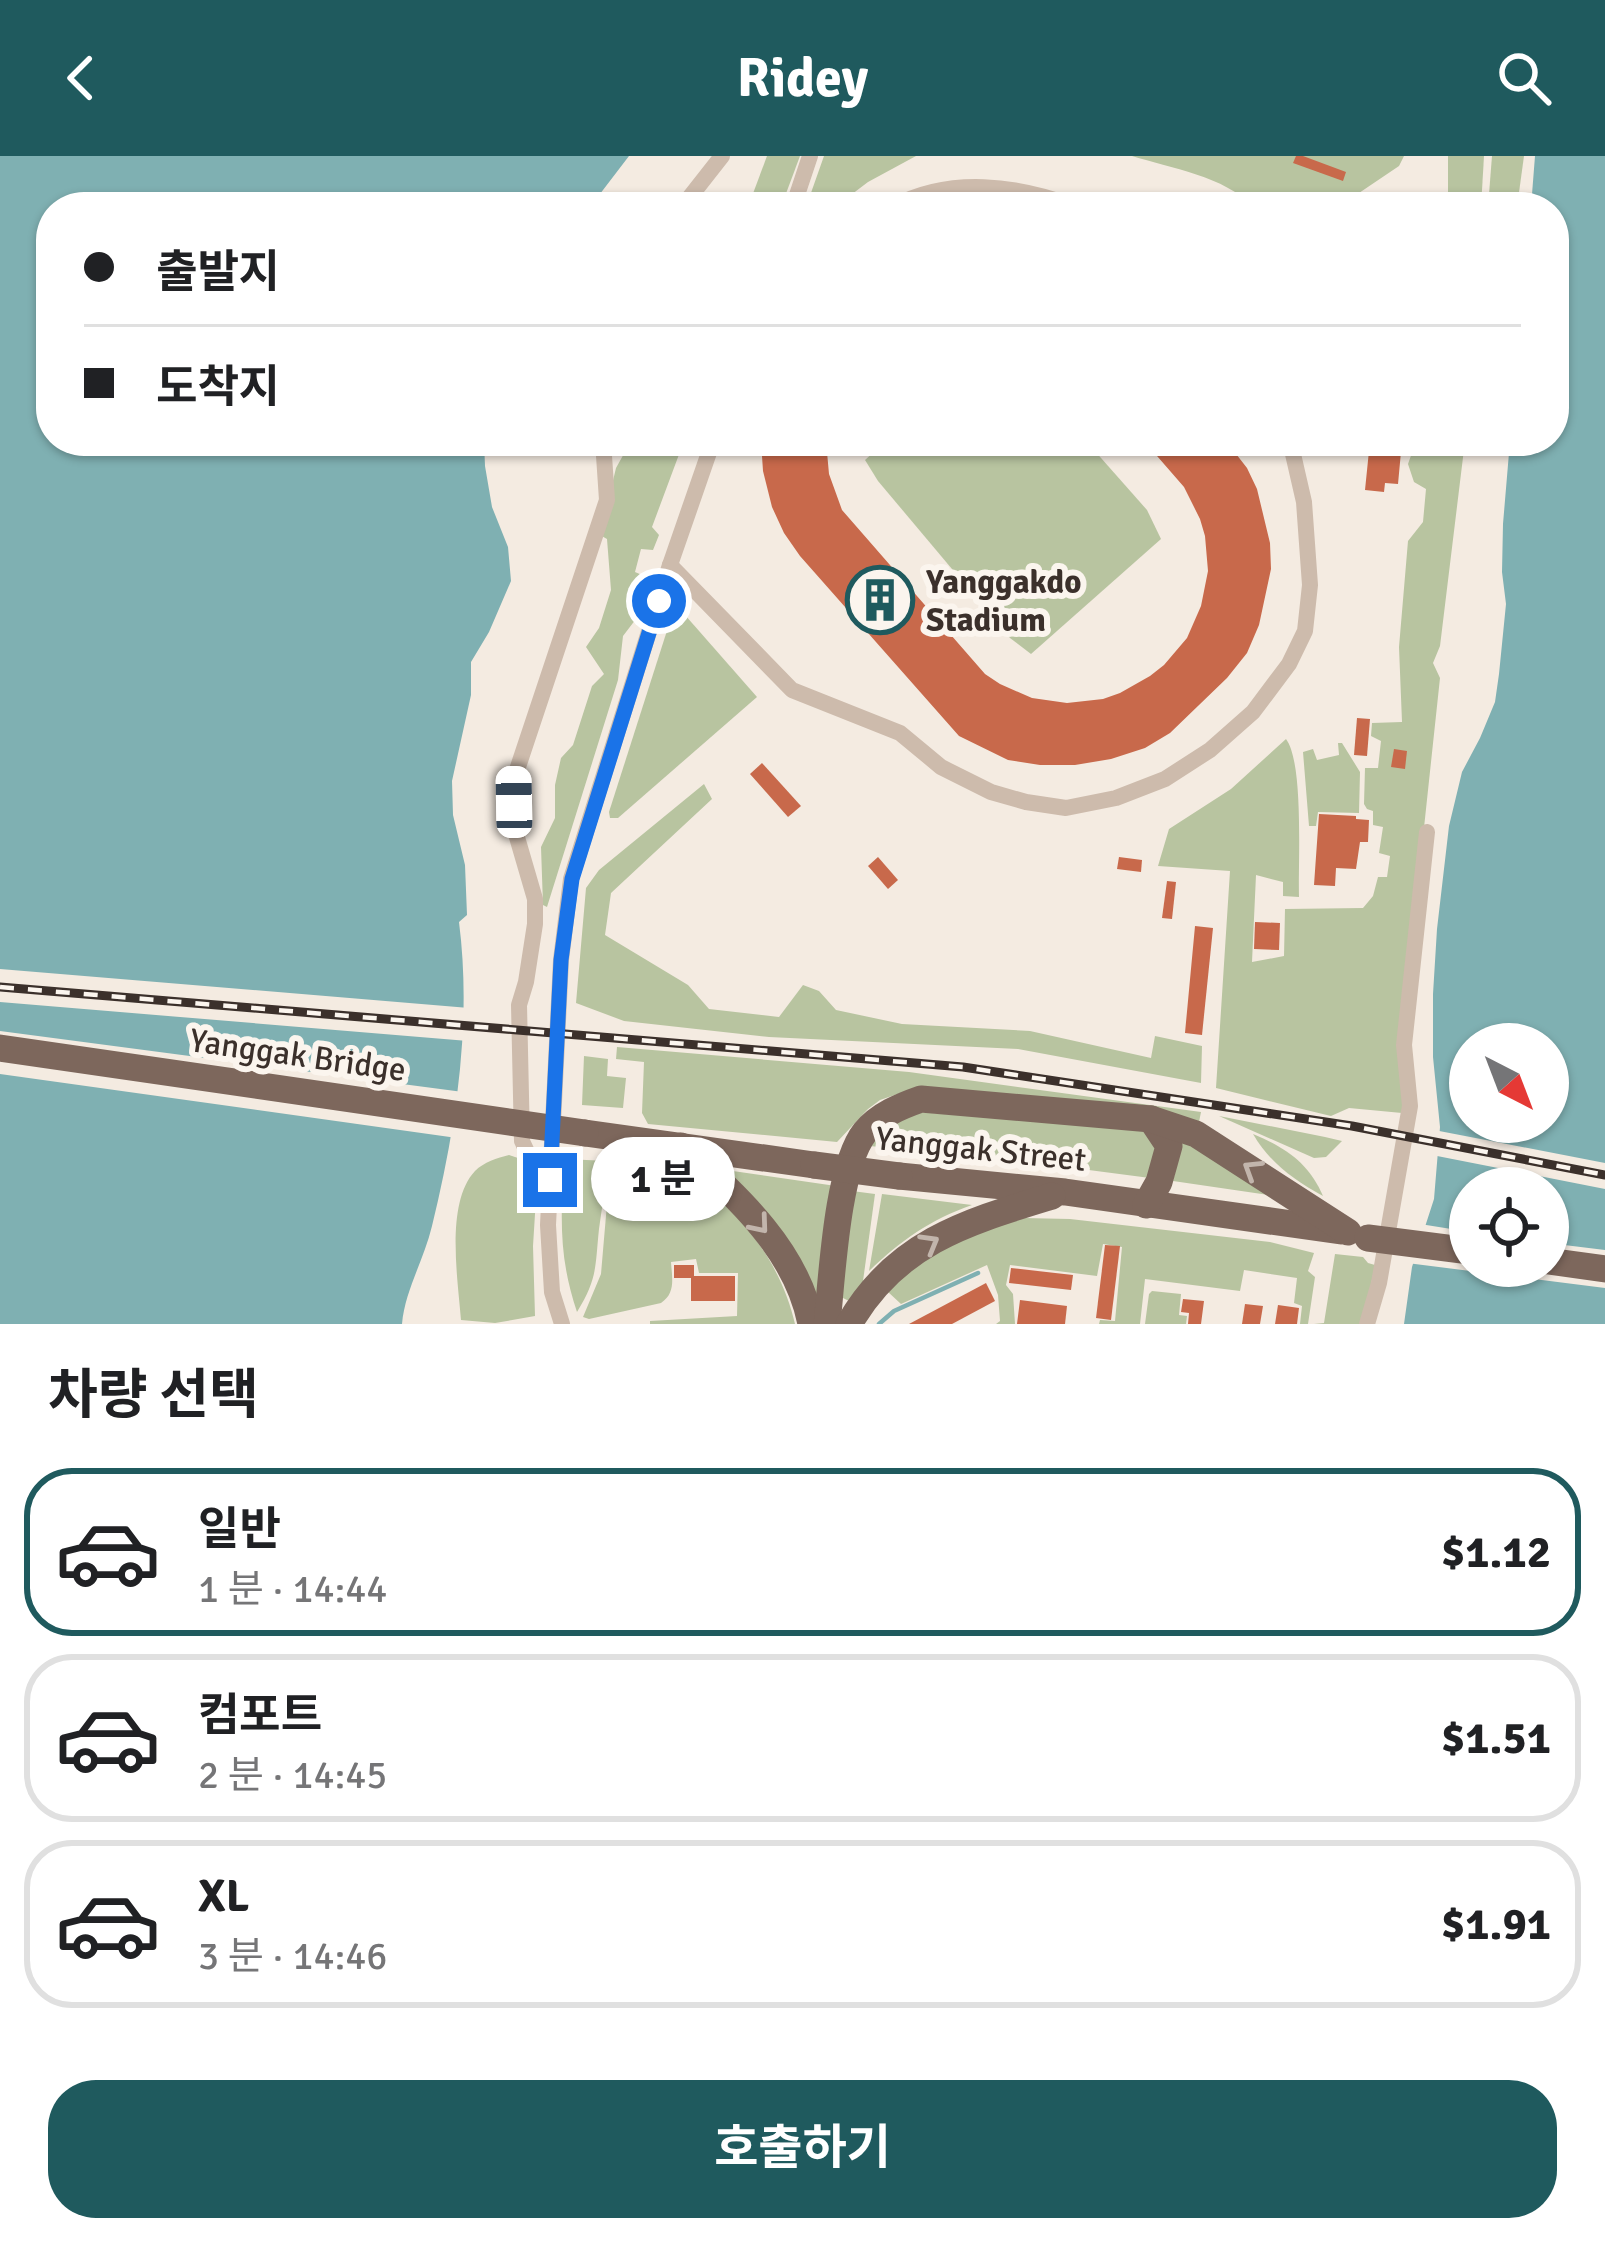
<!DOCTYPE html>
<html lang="ko">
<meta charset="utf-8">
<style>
body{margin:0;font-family:Signika,"Noto Sans KR",sans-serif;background:#f6f6f6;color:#202124;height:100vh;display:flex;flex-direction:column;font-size:45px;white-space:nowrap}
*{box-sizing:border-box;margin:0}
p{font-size:39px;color:#757577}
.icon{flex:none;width:66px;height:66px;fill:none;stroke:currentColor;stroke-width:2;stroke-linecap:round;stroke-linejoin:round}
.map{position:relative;height:1168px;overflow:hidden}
.panel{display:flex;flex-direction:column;background:#fff;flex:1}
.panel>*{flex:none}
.top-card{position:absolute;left:36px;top:36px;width:1533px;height:264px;border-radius:48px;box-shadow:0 3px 9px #0004;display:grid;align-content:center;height:264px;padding:0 48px;background:#fff}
.needle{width:78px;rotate:138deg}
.tools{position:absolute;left:1449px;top:867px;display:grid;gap:24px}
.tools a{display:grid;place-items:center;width:120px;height:120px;border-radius:50%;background:#fff;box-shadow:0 3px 9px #0004;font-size:60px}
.end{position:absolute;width:54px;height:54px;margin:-27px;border:15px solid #1a73e8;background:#fff;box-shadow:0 0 0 6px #fff}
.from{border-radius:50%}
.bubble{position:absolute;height:84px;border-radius:42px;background:#fff;box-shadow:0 3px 9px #0004;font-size:39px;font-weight:700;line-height:84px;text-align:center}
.car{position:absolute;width:36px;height:72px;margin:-36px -18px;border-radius:15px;box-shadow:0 0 9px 3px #0007;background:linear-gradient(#fff 24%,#345 0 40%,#fff 0 76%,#345 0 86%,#fff 0)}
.top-card b{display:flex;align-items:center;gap:42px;height:114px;font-size:45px}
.top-card b+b{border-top:3px solid #e0e0e0}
.top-card i{width:30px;height:30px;background:#202124}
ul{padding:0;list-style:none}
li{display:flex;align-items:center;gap:36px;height:168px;margin:0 24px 18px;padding:0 24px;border:6px solid #e0e0e0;border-radius:48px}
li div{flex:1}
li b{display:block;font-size:45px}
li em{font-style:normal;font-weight:700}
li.current{border-color:#1f5a5e}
li>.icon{width:108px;height:108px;stroke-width:1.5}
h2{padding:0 48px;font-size:54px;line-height:144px}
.cta{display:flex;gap:24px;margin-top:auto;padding:24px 48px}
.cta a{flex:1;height:138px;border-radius:48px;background:#1f5a5e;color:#fff;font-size:48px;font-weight:700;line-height:138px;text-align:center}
header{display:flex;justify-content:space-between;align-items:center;height:156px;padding:0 48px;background:#1f5a5e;color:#fff;font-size:54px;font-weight:700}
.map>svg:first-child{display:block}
.green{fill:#b8c4a0}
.water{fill:#7fb0b2;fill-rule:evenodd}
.pier{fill:#f4ebe1}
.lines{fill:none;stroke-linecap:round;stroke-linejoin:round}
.stream{stroke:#7fb0b2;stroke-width:4.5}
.building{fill:#c8694b}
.minor{stroke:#cdbbac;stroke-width:16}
.primary{stroke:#7d675c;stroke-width:27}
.rail-casing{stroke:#3b302b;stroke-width:9}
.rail{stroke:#fbf5ee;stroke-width:4.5;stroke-dasharray:14;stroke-linecap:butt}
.primary-bridge{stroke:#7d675c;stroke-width:27}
.oneway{stroke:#c2b5ac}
.route{stroke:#1a73e8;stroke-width:15}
.labels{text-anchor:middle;stroke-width:12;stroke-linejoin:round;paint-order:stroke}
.poi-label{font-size:33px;font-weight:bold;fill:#3b302b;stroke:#fbf5ee;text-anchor:start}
.street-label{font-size:33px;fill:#3b302b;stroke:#fbf5ee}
</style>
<header><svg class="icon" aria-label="back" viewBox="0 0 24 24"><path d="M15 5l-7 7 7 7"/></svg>Ridey<svg class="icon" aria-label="search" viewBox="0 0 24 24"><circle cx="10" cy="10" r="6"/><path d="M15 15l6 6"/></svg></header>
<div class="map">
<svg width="1605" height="1168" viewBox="0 0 1605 1168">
<rect width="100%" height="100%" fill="#f4ebe1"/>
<g class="green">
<polygon points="767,0 800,0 781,51 748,51"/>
<polygon points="824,0 916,0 868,26 835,51 806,51"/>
<path d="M1132 0H1404L1399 10 1359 37 1357 51H1253C1225 20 1170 12 1132 0Z"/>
<polygon points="1448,0 1484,0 1481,51 1448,51"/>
<polygon points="1492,0 1524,0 1517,51 1488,51"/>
<polygon points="631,285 684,285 652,371 659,379 653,394 641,393 635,416 649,422 639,459 623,480 618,524 547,751 543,749 541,691 555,662 555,629 561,602 573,589 592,530 604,518 586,491 599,472 611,434 607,383 600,379 616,312"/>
<polygon points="886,285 1086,285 1147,354 1161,383 1031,498 1010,482 878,325 865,304"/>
<path d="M1425 285H1435L1443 289 1445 285H1465L1440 490 1433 507 1440 522 1423 681 1402 957 1349 952 1331 960 1216 932 1230 715 1158 710 1169 673 1231 633 1286 583C1304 607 1298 706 1299 741L1283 740V726L1256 719 1252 806 1284 800 1285 753 1363 752 1373 740 1378 721H1387L1390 700 1379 697 1383 671 1373 669V655L1367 653 1364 648 1365 612H1378L1381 585 1371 580 1372 567 1402 566 1399 491 1408 385 1423 366 1426 333 1414 326 1408 308 1414 291Z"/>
<polygon points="678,458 685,459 757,541 618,662 610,662 609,656 672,459"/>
<polygon points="1338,587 1342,587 1360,616 1359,657 1318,656 1316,670 1309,670 1303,596 1313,593 1317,604 1339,599"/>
<polygon points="704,628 712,643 611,737 605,779 688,829 709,853 779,861 803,829 819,835 836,854 902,868 1030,875 1151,902 1155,880 1202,890 1201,927 1018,893 769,881 624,865 576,847 586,732 599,714"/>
<polygon points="617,891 909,916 1201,956 1198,971 1126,950 921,930 880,944 868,953 837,986 648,968 642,957 644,906 616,903"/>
<polygon points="584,900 608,903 607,920 626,922 623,952 582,949"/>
<polygon points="919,956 1147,974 1157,990 1150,1022 974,999 869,990 898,966"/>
<polygon points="1219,960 1325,981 1342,985 1326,1001 1314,1002"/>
<path d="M1253 978C1285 991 1309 1007 1323 1040 1294 1024 1270 1007 1253 978Z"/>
<polygon points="1186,984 1283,1041 1173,1025 1179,1000 1176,991"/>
<path d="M509 999 524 1004 533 1019 536 1042 533 1090 535 1160 495 1167 461 1164C458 1124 445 1047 475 1015 484 1006 497 1002 509 999Z"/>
<path d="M564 1003 609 1005C606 1028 602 1050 599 1073 595 1110 598 1122 577 1156 558 1099 561 1062 564 1003Z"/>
<path d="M616 1008C704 1002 777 1088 795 1168H650V1165L737 1160 738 1117H699L696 1103 671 1106C672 1122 676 1137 661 1147L589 1163 583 1161 601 1118 607 1048Z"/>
<path d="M726 1014 836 1030 819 1138H816C790 1083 770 1055 726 1014Z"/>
<polygon points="852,1035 875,1038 863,1125 849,1145 841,1141"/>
<path d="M882 1038 972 1049C931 1063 900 1085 869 1115Z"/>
<path d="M1024 1062 1070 1063 1270 1086 1314 1097 1308 1115 1315 1121 1308 1168H1300L1302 1150 1294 1147 1297 1122 1244 1114 1240 1135 1145 1123 1140 1168H1099L1100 1164 1115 1165 1122 1091 1103 1088 1097 1120 1010 1109 1006 1129 1013 1138 1015 1168H996L1000 1165 998 1139 987 1109 901 1148 887 1135C926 1097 972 1076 1024 1062Z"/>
<polygon points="1335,1098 1363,1101 1368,1107 1375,1109 1363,1168 1314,1168 1324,1167"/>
<polygon points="1152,1135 1181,1138 1179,1159 1187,1160 1186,1168 1145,1168 1149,1138"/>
</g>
<g class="water">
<path d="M0 0H629L590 51H51V285H484L485 310 492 351 508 391 511 425 489 476 471 506V539L452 625 453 659 465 709 467 759 459 766C472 867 456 972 432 1070 424 1104 405 1134 402 1168H0Z"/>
<path d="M1535 0H1605V1168H1404L1412 1111 1434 1043 1440 971 1433 901V838L1437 773 1449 670 1462 616 1480 582 1495 546 1499 518 1506 448 1502 416 1503 368 1510 285H1554V51H1531ZM1470 888H1548V966H1470ZM1470 1032H1548V1110H1470Z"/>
</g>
<g class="pier">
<polygon points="0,813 469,852 468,885 0,846"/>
<polygon points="0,875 463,936 457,982 0,918"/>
<polygon points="1434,974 1605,1007 1605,1033 1432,999"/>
<polygon points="1420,1068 1470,1076 1470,1110 1548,1110 1548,1087 1605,1094 1605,1132 1407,1107"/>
</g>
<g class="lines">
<polyline class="stream" points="879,1168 894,1155 978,1117"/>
</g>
<g class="building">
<polygon points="1296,0 1303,0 1346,16 1343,25 1293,7"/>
<polygon points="761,285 826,285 829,318 842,354 985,518 1000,528 1032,542 1067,547 1103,543 1120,537 1150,520 1164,509 1187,482 1201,450 1208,415 1205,380 1200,363 1184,331 1144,285 1226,285 1247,312 1257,333 1270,387 1271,413 1259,469 1247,497 1227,522 1170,577 1145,592 1111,603 1075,609 1040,609 1008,604 959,580 800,400 784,377 772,351 763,315"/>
<polygon points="1370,285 1402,285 1398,328 1385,327 1384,336 1365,334"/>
<polygon points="1357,562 1370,563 1367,600 1354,599"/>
<polygon points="1394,593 1407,595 1405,613 1391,611"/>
<polygon points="762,607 801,650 788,661 750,618"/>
<polygon points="1319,658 1356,660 1356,663 1369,664 1368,686 1360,686 1356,713 1336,712 1335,730 1314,729"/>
<polygon points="878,701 898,724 888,733 868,710"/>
<polygon points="1119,701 1142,704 1141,716 1117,713"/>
<polygon points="1167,725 1176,726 1172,763 1162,762"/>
<polygon points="1255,766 1280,767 1279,794 1254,793"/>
<polygon points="1195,770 1213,772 1202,879 1185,877"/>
<polygon points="1105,1089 1120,1090 1111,1164 1096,1162"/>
<polygon points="674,1109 694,1109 694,1120 735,1120 735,1145 691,1145 691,1122 674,1122"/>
<polygon points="1011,1112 1073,1119 1071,1134 1009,1127"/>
<polygon points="986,1127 995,1145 952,1168 909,1168"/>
<polygon points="1183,1143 1204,1145 1201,1168 1188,1168 1189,1157 1181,1156"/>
<polygon points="1020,1144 1067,1150 1065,1168 1017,1168"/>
<polygon points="1245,1148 1263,1150 1260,1168 1242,1168"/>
<polygon points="1278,1149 1299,1152 1297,1168 1275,1168"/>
</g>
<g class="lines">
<g class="minor">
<polyline points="682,51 722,0"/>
<polyline points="793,51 810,0"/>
<path d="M893 51C950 20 1017 29 1076 51"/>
<polyline points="670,409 792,534 900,577 941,611 991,636 1026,646 1066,652 1116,642 1165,623 1210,594 1253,556 1289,508 1305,475 1310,429 1304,346 1290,285"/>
<polyline points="550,1024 535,1013 522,985 519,849 526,826 535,768 535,743 514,671 514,623 607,344 603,285"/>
<polyline points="562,1168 552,1136 548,1069 561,804 571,723 670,409 713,285"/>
<polyline points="1367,1168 1379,1127 1410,950 1404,889 1427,676"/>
</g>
<g class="primary">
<polyline points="585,977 814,1009"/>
<path d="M681 990C735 1039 797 1093 811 1168"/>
<polyline points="899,1020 1065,1036 1341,1075"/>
<polyline points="1146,1049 1159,1026 1169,990 1151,963"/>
<polyline points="1548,1105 1605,1113"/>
<path d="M827 1168C832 1121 837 1011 865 976 879 959 901 950 921 943L1151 963 1196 978 1348 1076"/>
<path d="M849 1168C896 1086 967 1066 1052 1040"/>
</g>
<g class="rail-casing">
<polyline id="rail" points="0,831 963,911 1352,970 1605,1019"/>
</g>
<use href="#rail" class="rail"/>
<g class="primary-bridge">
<polyline points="0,892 585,977"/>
<polyline points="814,1009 899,1020"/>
<polyline points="1368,1082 1470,1095"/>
</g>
</g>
<defs><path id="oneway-chevron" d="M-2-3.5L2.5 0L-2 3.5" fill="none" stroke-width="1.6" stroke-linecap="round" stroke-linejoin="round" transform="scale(3)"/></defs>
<g class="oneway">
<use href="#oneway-chevron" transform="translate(1252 1013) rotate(-148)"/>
<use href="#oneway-chevron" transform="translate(760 1069) rotate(50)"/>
<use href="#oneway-chevron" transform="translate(930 1087) rotate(-30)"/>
</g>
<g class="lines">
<polyline class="route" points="550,1024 561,804 572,723 659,445"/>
</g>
<defs>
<g id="building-ring" transform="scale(3.45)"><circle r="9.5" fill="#fbf5ee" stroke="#1f5a5e" stroke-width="1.5"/><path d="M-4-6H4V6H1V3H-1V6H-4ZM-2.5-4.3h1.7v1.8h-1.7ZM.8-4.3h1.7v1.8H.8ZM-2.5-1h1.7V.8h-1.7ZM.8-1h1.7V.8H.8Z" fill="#1f5a5e"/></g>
</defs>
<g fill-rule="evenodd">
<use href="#building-ring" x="880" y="444"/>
</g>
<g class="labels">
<g class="poi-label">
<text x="926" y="437">Yanggakdo<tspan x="926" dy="38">Stadium</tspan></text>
</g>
<g class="street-label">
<text transform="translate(298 898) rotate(8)" y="12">Yanggak Bridge</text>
<text transform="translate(981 992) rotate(6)" y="12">Yanggak Street</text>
</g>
</g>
</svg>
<div class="tools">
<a><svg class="needle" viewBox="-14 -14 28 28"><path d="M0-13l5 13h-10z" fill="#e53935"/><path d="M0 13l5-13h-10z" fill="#757577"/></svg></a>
<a><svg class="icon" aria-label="locate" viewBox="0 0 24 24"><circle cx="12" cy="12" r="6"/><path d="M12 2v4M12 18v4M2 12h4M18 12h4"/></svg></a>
</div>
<i class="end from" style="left:659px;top:445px"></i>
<i class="end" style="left:550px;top:1024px"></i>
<div class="bubble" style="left:591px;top:981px;width:144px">1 분</div>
<i class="car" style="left:514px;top:646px;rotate:359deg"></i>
<div class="top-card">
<b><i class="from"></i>출발지</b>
<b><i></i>도착지</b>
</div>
</div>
<section class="panel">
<h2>차량 선택</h2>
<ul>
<li class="current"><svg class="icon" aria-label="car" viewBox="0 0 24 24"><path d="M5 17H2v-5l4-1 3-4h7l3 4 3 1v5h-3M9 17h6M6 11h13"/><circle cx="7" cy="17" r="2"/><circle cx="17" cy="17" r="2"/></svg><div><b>일반</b><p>1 분 · 14:44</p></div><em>$1.12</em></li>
<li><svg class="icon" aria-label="car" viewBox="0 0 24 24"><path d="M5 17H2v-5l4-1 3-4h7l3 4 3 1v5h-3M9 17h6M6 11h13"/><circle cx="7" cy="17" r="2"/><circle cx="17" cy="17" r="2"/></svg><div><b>컴포트</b><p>2 분 · 14:45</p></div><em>$1.51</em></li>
<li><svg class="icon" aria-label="car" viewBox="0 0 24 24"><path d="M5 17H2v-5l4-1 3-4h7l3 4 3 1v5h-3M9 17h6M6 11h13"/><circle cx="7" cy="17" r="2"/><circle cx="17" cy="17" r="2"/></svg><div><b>XL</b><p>3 분 · 14:46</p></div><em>$1.91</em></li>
</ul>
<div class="cta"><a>호출하기</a></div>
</section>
